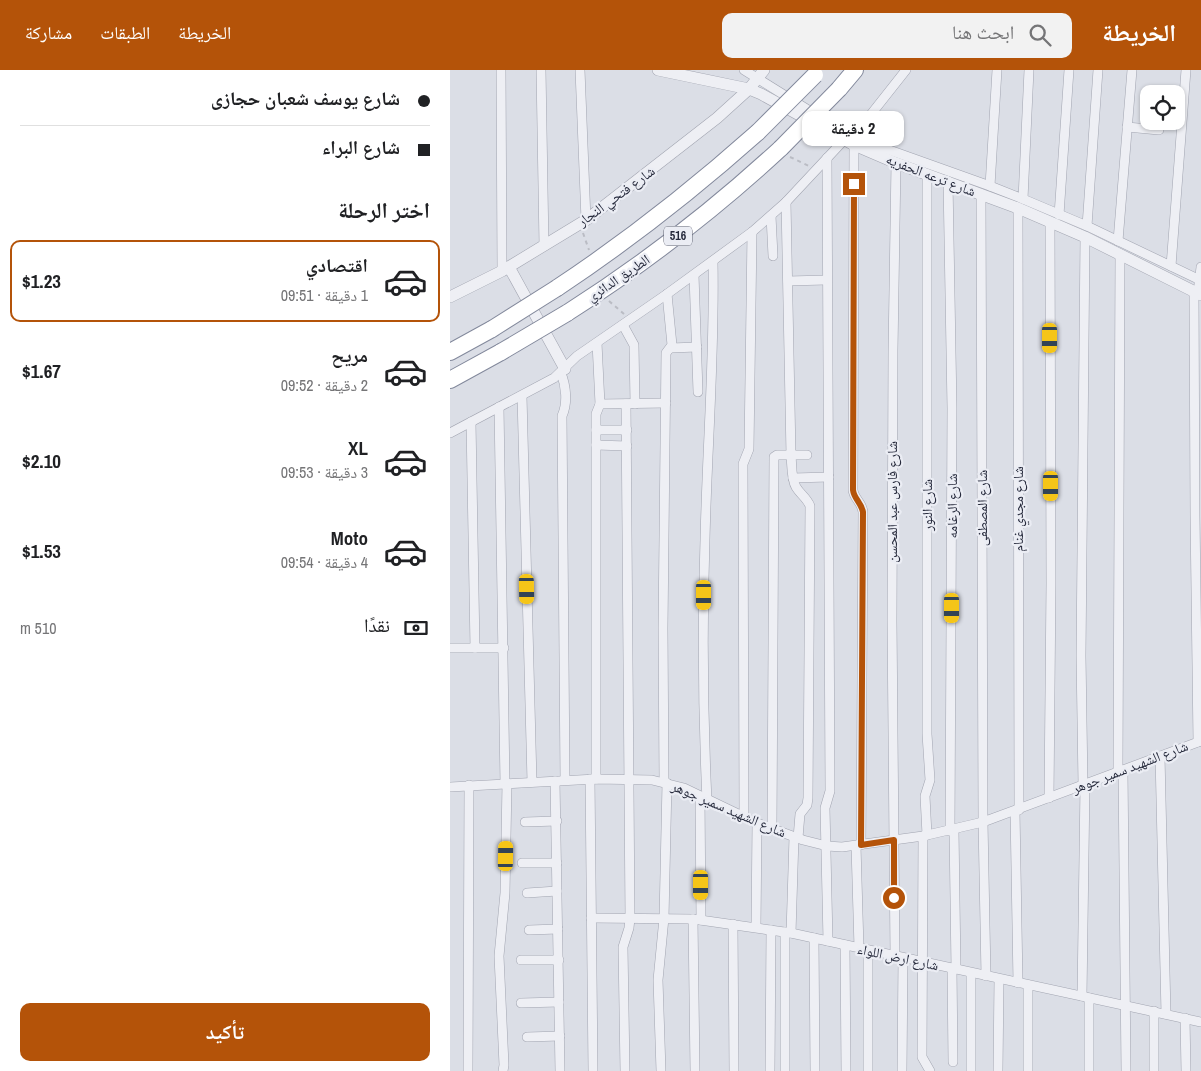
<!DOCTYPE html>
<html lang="ar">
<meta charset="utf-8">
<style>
body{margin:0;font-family:"Archivo Narrow","Noto Naskh Arabic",sans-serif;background:#f2f2f2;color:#202124;direction:rtl;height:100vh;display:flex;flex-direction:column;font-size:19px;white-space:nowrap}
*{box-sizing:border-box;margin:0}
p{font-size:16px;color:#757577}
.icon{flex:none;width:28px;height:28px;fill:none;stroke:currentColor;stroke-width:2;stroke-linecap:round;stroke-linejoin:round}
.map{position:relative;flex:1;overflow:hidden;direction:ltr}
.side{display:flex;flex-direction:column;background:#fff;width:450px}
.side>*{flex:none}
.banner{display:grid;align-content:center;height:110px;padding:0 20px;background:#fff}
.controls{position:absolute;left:690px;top:15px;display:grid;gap:10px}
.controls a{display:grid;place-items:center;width:45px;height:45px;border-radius:10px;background:#fff;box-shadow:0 1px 4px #0004;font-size:25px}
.end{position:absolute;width:22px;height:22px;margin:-11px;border:6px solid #b45309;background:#fff;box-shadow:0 0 0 2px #fff}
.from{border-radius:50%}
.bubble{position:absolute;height:35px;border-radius:10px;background:#fff;box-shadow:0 1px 4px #0004;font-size:16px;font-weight:700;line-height:35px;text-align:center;direction:rtl}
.car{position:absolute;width:15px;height:30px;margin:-15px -8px;border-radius:6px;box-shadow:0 0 4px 1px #0007;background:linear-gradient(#f5c518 24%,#345 0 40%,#f5c518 0 76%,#345 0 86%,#f5c518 0)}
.banner b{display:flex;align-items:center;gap:18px;height:48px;font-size:19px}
.banner b+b{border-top:1px solid #e0e0e0}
.banner i{width:12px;height:12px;background:#202124}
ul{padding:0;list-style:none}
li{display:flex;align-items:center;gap:15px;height:82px;margin:0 10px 8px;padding:0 10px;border:2px solid transparent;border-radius:10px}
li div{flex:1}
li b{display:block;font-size:19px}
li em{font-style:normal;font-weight:700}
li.selected{border-color:#b45309}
li>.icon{width:45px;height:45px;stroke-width:1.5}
h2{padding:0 20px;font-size:22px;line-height:60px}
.pay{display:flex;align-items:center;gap:12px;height:55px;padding:0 20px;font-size:19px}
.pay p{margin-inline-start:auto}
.button{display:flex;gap:10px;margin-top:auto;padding:10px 20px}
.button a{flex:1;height:58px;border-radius:10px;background:#b45309;color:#fff;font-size:20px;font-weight:700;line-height:58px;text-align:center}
header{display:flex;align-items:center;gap:30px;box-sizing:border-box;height:70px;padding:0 25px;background:#b45309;color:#fff}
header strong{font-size:24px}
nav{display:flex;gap:28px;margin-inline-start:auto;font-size:18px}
.search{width:350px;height:45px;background:#f2f2f2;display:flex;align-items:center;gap:12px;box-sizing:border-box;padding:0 18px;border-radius:10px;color:#757577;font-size:19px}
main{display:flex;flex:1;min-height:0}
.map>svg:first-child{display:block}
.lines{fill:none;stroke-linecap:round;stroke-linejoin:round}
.minor-casing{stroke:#a1a4b0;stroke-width:10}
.tertiary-casing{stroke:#a1a4b0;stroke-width:12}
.motorway-casing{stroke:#83899c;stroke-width:18}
.path{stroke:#babcc4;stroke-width:2;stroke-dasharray:4 4;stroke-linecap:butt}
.minor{stroke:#eeeff4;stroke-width:9}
.tertiary{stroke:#eeeff4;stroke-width:11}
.motorway{stroke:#fff;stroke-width:16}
.motorway-bridge-casing{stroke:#83899c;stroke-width:18;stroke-linecap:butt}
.motorway-bridge{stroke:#fff;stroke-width:16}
.route{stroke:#b45309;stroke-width:6}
.labels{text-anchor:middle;stroke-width:4.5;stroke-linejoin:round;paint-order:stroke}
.shield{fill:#ebedf4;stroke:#616473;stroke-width:1}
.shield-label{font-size:12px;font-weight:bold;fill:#262a3c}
.street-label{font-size:14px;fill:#262a3c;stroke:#ebedf4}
</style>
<header>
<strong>الخريطة</strong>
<div class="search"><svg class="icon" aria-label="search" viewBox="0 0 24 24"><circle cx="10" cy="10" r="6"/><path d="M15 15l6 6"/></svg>ابحث هنا</div>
<nav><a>الخريطة</a><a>الطبقات</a><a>مشاركة</a></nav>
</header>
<main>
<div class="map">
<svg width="751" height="1001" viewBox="0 0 751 1001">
<rect width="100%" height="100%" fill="#dbdee6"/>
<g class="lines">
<g class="minor-casing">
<g id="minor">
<polyline points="51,0 52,201"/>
<polyline points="91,0 94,176"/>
<polyline points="130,0 136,150"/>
<polyline points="294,0 400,66 540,116 573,129 637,156 750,210"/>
<polyline points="677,57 709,60"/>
<path d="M404 75 403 420C404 429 412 432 413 442L411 775"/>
<polyline points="377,88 380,721 375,738 378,871"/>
<polyline points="477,104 477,664 480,710 475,726 477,765"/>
<polyline points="498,111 502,338 500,761"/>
<polyline points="540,116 547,0"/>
<polyline points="531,124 533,752 536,906"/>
<polyline points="573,129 579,0"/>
<path d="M336 132 341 385C342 394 341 409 346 417 350 424 357 428 360 436L358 728 357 735 350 744 348 768"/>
<polyline points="568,138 569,740"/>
<polyline points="609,145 619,0"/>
<polyline points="321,146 323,186"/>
<polyline points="637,156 648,0"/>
<polyline points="668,171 682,0"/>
<polyline points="721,196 736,0"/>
<polyline points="244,205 248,322"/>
<polyline points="338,211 376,210"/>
<polyline points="744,222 745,446 748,672"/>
<polyline points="748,223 751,197"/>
<polyline points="173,255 184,275 185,334"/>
<polyline points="221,278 247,277"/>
<path d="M111 303C116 316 118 333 112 346L115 710"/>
<polyline points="72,326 82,712"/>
<polyline points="150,334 216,333"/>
<polyline points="49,337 55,714"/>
<polyline points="21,352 25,578"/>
<polyline points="146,360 177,360"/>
<polyline points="0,363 104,308 127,286 217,224 302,162 336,132 394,70 407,62 456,0"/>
<polyline points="146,375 177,376"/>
<polyline points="343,408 379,407"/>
<polyline points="0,578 54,578"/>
<polyline points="710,686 716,944"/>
<polyline points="673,700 676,1001"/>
<polyline points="668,702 670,184"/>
<polyline points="140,709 143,1001"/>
<polyline points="146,709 146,344 150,334 147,273"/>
<polyline points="105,711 110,1001"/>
<polyline points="214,712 213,558 216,283 222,275 217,224"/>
<polyline points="633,715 631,586 635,167"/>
<polyline points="0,717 146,709 202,710 234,718 307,753 353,770 377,776 392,777 473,766 533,752 751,671"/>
<polyline points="250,726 251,850"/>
<polyline points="599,728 601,513 600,152"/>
<path d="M257 731C253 644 252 557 255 470 257 377 265 284 263 191"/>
<polyline points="565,741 568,913"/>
<polyline points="294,748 293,394 299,379 302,162"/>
<polyline points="75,752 107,751"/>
<polyline points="322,759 324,387 327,385 357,385"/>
<polyline points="504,760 506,899"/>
<polyline points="473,766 472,987 480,1001"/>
<polyline points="406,776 409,878"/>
<polyline points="72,793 107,793"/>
<polyline points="77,823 107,821"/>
<polyline points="141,848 243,849 341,863 751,952"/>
<polyline points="243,849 245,1001"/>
<polyline points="283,854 284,1001"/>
<polyline points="306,857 307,753"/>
<polyline points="79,860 108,859"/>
<polyline points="335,862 335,1001"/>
<polyline points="341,863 344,767"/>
<polyline points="364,868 365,1001"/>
<polyline points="395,875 396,1001"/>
<polyline points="418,880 418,1001"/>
<polyline points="445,886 442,551 443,281 446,93"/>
<polyline points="71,890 109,890"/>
<polyline points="502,898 503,992"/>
<polyline points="521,903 521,1001"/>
<polyline points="578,915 578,1001"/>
<polyline points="632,926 635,714"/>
<polyline points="71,933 109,932"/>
<polyline points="704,941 704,1001"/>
<polyline points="735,948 736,1001"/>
<polyline points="77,967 110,966"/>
<polyline points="18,1001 19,715"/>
<polyline points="53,1001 54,995 49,886 55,823 57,713"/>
<polyline points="175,1001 173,877 179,858 180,848 176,334"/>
<polyline points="211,1001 208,910 214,848 217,713"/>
<polyline points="320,1001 321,860"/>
<polyline points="452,1001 453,888"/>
<polyline points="548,1001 549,909"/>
<polyline points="639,1001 639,928"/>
</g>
</g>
<g class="tertiary-casing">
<g id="tertiary">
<polyline points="208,0 299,19 311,24 404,75 446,93 568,138 635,167 751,225"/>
<polyline points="59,197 115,299"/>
<polyline points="0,227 52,201 136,150 267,48 299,19 314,0"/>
</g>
</g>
<g class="motorway-casing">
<g id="motorway">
<polyline points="389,19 405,0"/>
<path d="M107 218C178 171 244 119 308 62"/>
<path d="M117 243C194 194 264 140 331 78"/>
<polyline points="0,282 42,259"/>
<polyline points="0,310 51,282"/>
</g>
</g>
<g class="path">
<polyline points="340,87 359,96"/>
<polyline points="133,163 139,180"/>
<polyline points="159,231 174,244"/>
</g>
<use href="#minor" class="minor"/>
<use href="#tertiary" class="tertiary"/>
<use href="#motorway" class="motorway"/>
<g class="motorway-bridge-casing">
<g id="motorway-bridge">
<polyline points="308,62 365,5"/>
<polyline points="331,78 389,19"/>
<polyline points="42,259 107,218"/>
<polyline points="51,282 117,243"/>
</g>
</g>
<use href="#motorway-bridge" class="motorway-bridge"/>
</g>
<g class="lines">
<path class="route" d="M404 114 403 420C404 429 411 432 413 442L411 775 444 770V828"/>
</g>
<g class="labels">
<rect class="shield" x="214" y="156.5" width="28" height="19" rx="4"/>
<g class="shield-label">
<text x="228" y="170">516</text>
</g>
<g class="street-label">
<text transform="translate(481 105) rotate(21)" y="5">شارع ترعه الحفريه</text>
<text transform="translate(166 126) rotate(-36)" y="5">شارع فتحي النجار</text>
<text transform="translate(168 208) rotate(-34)" y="5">الطريق الدائري</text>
<text transform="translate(442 432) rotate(-90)" y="5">شارع فارس عبد المحسن</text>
<text transform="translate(477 435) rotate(-90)" y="5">شارع النور</text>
<text transform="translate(502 436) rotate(-90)" y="5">شارع الرغامه</text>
<text transform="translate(532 438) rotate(-90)" y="5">شارع المصطفى</text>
<text transform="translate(568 439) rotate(-90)" y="5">شارع مجدي غنام</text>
<text transform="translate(680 697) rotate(-21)" y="5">شارع الشهيد سمير جوهر</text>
<text transform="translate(279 739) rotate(23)" y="5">شارع الشهيد سمير جوهر</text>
<text transform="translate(448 887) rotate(12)" y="5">شارع ارض اللواء</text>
</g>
</g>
</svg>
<div class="controls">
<a><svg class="icon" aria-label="locate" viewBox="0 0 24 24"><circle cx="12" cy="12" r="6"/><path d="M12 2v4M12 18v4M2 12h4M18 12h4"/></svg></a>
</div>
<i class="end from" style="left:444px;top:828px"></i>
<i class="end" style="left:404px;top:114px"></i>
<div class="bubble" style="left:352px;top:41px;width:102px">2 دقيقة</div>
<i class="car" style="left:600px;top:268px;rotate:180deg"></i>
<i class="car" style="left:601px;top:416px;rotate:180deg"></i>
<i class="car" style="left:77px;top:519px;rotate:179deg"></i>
<i class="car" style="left:254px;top:525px;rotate:180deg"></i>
<i class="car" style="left:502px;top:538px;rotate:180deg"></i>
<i class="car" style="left:56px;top:786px;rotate:1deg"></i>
<i class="car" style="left:251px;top:815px;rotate:180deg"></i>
</div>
<section class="side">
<div class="banner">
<b><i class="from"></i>شارع يوسف شعبان حجازى</b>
<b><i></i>شارع البراء</b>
</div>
<h2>اختر الرحلة</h2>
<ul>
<li class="selected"><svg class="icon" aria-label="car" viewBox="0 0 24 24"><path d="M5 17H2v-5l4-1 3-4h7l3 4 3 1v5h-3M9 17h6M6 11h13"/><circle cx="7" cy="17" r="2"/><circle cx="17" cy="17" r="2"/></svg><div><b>اقتصادي</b><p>1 دقيقة · 09:51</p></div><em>$1.23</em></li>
<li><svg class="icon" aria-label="car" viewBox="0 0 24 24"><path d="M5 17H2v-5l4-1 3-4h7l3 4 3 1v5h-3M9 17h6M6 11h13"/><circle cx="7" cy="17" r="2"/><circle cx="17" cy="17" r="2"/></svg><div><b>مريح</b><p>2 دقيقة · 09:52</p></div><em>$1.67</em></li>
<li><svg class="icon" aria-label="car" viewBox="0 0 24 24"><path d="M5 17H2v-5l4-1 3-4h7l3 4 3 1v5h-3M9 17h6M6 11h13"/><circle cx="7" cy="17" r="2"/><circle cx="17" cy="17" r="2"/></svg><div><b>XL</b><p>3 دقيقة · 09:53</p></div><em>$2.10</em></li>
<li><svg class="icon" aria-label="car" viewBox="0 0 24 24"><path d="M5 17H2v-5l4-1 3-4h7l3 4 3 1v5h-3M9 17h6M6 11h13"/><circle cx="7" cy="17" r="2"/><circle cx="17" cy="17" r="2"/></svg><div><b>Moto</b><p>4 دقيقة · 09:54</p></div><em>$1.53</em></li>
</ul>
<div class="pay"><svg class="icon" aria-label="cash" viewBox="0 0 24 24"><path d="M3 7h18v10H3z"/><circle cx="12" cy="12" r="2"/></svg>نقدًا<p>510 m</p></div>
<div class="button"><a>تأكيد</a></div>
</section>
</main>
